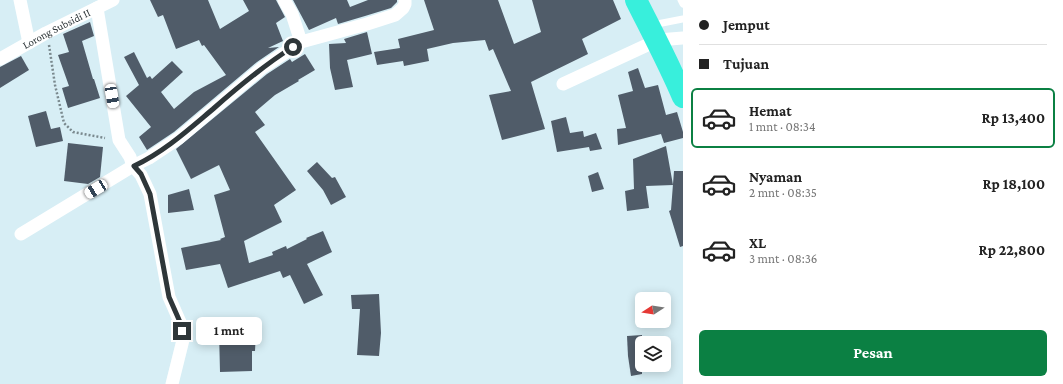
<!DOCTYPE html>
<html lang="id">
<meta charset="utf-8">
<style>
body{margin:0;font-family:"Crimson Pro",serif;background:#f2f2f2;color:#222;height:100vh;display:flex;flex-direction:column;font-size:15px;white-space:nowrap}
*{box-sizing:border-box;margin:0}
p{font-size:13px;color:#767676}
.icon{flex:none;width:22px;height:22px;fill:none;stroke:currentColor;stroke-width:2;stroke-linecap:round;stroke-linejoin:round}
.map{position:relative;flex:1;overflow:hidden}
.drawer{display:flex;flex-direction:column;background:#fff;width:380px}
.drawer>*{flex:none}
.guide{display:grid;align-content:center;height:88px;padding:0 16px;background:#fff}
.needle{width:26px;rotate:258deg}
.tools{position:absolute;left:635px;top:292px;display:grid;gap:8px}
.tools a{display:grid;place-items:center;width:36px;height:36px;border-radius:6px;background:#fff;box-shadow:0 2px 10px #0003;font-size:20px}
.end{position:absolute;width:18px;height:18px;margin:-9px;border:5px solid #2e3639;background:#fff;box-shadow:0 0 0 2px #fff}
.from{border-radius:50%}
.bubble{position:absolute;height:28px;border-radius:6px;background:#fff;box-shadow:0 2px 10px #0003;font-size:13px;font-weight:700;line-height:28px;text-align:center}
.car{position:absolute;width:12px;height:24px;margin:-12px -6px;border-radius:5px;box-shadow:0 0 3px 1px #0007;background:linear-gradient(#fff 24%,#345 0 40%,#fff 0 76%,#345 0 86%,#fff 0)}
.guide b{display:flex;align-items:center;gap:14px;height:38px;font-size:15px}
.guide b+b{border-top:1px solid #e0e0e0}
.guide i{width:10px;height:10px;background:#222}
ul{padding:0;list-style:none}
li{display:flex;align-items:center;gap:12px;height:60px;margin:0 8px 6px;padding:0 8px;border:2px solid transparent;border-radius:6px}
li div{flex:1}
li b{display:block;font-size:15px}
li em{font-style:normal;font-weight:700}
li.active{border-color:#0b8043}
li>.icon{width:36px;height:36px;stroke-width:1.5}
.primary-button{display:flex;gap:8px;margin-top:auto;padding:8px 16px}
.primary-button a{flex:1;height:46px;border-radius:6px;background:#0b8043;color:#fff;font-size:16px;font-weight:700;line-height:46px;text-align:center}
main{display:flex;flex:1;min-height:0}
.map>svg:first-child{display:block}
.building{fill:#505c69}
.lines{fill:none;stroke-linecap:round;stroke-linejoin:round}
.path{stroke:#7a898e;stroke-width:2.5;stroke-dasharray:2 2;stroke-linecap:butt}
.lane{stroke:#fff;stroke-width:7}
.street{stroke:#fff;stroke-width:13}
.highway{stroke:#38efdc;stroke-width:22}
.route{stroke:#2e3639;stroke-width:5}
.labels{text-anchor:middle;stroke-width:4;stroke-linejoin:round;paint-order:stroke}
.street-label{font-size:11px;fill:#2e3639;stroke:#fff}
</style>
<main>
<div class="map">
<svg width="683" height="384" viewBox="0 0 683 384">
<rect width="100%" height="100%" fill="#d7eef5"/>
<g class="building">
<polygon points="150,0 208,0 220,29 249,11 243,0 276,0 285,17 276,23 283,41 268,48 279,47 257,62 174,132 147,150 139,137 151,127 126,96 139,85 124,57 134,52 147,78 150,76 152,79 172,61 183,72 161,92 174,109 194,92 226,75 204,45 202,46 199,40 176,49 163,15 158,17"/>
<polygon points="293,0 347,0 350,7 368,0 397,0 397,2 391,8 365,16 338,24 336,18 309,30"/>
<polygon points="424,0 498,0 514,44 541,32 532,0 613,0 621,19 582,39 588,54 531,82 545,129 502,140 489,95 511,91 493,49 489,51 485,40 453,43 427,49 429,61 404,66 403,61 377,65 374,52 400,48 398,39 434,30"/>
<polygon points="90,22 94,36 82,41 93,79 94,79 100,98 68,108 62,88 69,86 58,55 69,52 63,34"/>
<polygon points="367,32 372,54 347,60 353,87 335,90 330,68 329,44 346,43 344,39"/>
<polygon points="305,54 315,70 298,80 299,81 275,95 255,112 265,125 255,132 296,190 274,205 282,222 244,241 249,263 273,255 272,252 286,246 287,249 307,239 306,238 323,231 332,252 307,264 323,295 304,304 290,275 283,278 280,271 228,288 220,264 186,270 181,248 221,240 220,239 225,237 214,195 230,190 219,165 191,179 176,149 267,74 290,59 292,62"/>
<polygon points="21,56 29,70 0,88 0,67"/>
<polygon points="638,68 645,88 658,85 666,115 677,112 683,132 683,138 664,143 661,134 618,145 617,129 626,128 618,95 633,91 628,72"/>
<polygon points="46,111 51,129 60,127 63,141 36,147 28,116"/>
<polygon points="566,117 570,133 583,131 584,137 596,133 602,149 590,151 589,147 557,152 551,121"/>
<polygon points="68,143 103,147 100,177 88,184 64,181"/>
<polygon points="666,146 673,185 646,186 649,208 627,211 625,191 634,189 633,159"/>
<polygon points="317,162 332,178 335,177 346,197 331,205 323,190 307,171"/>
<polygon points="674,171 683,171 683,246 680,247 669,211 671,210"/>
<polygon points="598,172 604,189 592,192 588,176"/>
<polygon points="189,189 194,210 168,213 168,195"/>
<polygon points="379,294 381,333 379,356 357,355 360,309 352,309 351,295"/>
<polygon points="219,331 256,331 255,351 252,351 252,371 220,372"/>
<polygon points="642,335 642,374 631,376 628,356 627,336"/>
</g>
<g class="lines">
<polyline class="path" points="49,45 55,85 64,123 73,132 105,138"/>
<g class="lane">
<polyline points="681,0 683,4"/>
<polyline points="652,25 683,19"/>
</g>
<g class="street">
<polyline points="20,0 29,43"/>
<polyline points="284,0 292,14 301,42"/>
<polyline points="97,8 119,140 130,157 133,166 141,175 150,194 169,297 180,322 183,340 172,384"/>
<path id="s1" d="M0 59 46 33 113 0"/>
<polyline points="563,84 658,40 683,38"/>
<polyline points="21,234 133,166 149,158 179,138 262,68 301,42 367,24 395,15 403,8 405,4 405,0"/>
</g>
<path class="highway" d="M636 0C652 32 669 64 683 97"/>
</g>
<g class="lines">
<path class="route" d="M182 331 180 322 169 297 150 194 141 174 134 166C164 152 188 130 213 109 238 87 264 65 293 47"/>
</g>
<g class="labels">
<g class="street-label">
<text dy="4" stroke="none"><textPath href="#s1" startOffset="64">Lorong Subsidi II</textPath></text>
</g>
</g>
</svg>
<div class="tools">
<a><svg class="needle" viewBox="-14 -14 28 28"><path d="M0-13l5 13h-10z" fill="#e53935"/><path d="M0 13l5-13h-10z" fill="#767676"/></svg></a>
<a><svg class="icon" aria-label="layers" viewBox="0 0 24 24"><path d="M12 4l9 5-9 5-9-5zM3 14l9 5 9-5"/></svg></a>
</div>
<i class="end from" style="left:293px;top:47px"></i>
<i class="end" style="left:182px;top:331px"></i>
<div class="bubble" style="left:196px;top:317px;width:66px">1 mnt</div>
<i class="car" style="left:112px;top:96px;rotate:170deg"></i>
<i class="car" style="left:96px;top:189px;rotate:239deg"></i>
</div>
<section class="drawer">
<div class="guide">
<b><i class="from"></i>Jemput</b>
<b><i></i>Tujuan</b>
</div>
<ul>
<li class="active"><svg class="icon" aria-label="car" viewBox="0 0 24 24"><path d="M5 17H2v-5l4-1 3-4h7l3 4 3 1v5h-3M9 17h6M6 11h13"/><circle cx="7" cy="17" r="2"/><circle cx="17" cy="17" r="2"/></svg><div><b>Hemat</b><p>1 mnt · 08:34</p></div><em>Rp 13,400</em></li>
<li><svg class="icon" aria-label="car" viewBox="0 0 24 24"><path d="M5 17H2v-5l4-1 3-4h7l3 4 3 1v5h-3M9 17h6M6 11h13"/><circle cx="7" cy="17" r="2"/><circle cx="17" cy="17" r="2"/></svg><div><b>Nyaman</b><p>2 mnt · 08:35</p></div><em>Rp 18,100</em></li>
<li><svg class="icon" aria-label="car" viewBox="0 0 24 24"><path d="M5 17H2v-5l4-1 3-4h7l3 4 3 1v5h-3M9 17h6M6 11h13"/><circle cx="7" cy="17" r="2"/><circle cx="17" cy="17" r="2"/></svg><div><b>XL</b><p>3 mnt · 08:36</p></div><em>Rp 22,800</em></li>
</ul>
<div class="primary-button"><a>Pesan</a></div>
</section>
</main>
